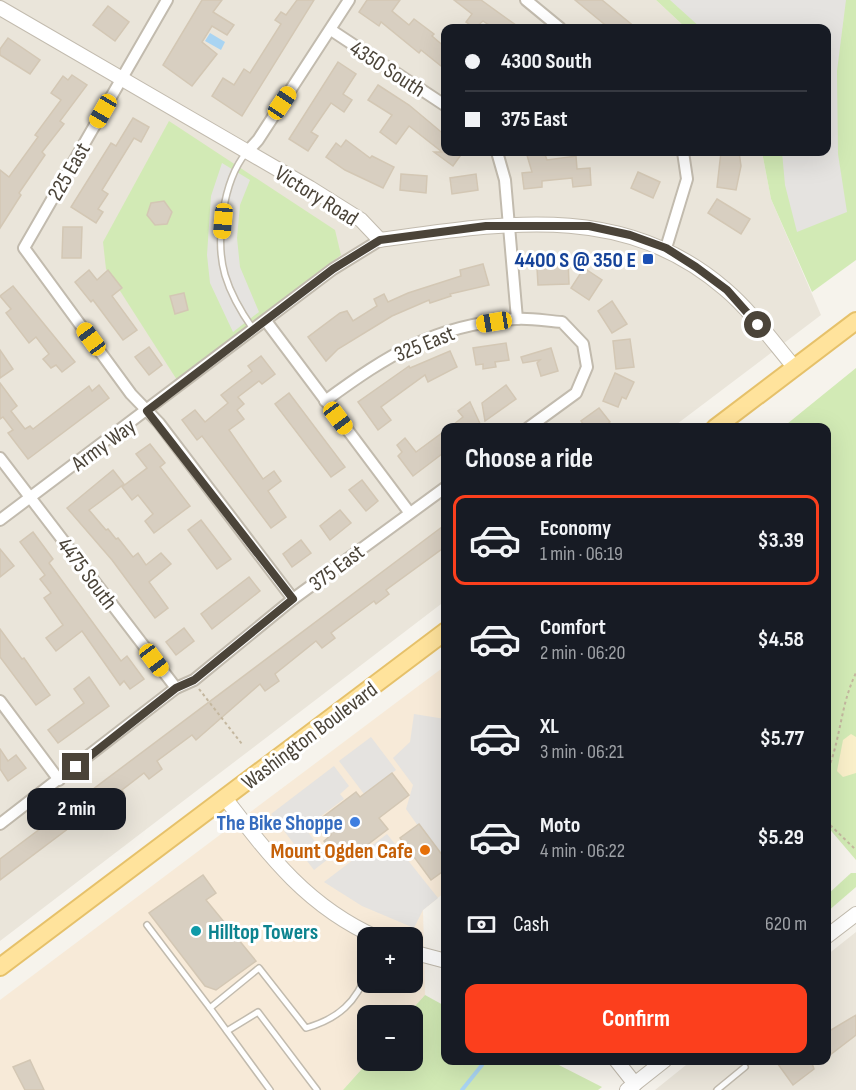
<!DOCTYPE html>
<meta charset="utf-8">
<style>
body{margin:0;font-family:"Sofia Sans Condensed",sans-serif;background:#20242c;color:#f1f3f6;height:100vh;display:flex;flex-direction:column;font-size:22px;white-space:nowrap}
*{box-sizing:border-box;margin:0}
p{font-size:20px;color:#9ea1a6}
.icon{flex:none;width:33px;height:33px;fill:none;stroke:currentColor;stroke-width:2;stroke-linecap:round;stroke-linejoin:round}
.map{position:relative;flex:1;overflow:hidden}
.side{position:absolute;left:441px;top:423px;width:390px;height:642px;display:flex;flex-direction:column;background:#171b24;border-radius:12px;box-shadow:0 6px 24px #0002}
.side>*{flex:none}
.top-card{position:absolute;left:441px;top:24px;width:390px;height:132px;border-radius:12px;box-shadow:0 6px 24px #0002;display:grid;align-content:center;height:132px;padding:0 24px;background:#171b24}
.fabs{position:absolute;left:357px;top:927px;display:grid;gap:12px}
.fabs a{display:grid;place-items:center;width:66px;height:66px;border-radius:12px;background:#171b24;box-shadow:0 6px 24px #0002;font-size:30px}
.end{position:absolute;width:27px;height:27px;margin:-14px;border:8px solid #4b4439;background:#fff;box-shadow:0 0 0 3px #fff}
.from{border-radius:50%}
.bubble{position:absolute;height:42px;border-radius:12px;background:#171b24;box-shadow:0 6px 24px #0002;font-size:20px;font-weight:700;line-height:42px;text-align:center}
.car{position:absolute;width:18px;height:36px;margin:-18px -9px;border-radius:8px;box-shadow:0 0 4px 2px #0007;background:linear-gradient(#f5c518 24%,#345 0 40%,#f5c518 0 76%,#345 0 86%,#f5c518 0)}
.top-card b{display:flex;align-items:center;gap:21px;height:57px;font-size:22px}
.top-card b+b{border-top:2px solid #363941}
.top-card i{width:15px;height:15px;background:#f1f3f6}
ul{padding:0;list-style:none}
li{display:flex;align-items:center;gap:18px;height:90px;margin:0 12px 9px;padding:0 12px;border:3px solid transparent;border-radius:12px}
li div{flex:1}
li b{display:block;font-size:22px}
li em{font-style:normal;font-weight:700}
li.active{border-color:#fc3f1d}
li>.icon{width:54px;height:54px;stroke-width:1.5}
h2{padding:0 24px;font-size:27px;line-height:72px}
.pay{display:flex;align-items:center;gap:15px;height:66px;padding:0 24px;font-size:22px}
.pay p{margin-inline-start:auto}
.button{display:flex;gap:12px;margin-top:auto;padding:12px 24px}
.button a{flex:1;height:69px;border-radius:12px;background:#fc3f1d;color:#fff;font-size:24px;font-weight:700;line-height:69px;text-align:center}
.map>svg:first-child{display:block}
.residential{fill:#eae5da}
.commercial{fill:#f7ead8;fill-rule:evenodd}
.green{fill:#d2eab5}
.sand{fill:#f9efc9}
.parking{fill:#e5e3e0}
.water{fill:#a9d4f2}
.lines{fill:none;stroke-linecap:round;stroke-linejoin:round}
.stream{stroke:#a9d4f2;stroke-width:4}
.building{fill:#d8cfc1;stroke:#d3c7b4;stroke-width:1.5}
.service-casing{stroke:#c2bbae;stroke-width:8}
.minor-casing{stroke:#c2bbae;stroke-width:14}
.tertiary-casing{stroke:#c2bbae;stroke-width:16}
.primary-casing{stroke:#e6c16a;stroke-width:20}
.path{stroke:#c4b79f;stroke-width:2;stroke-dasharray:3 3;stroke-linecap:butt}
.service{stroke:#fff;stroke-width:5}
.minor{stroke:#fff;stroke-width:10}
.tertiary{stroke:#fff;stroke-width:14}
.primary{stroke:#ffe39c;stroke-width:16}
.route{stroke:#4b4439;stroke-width:8}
.transit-dot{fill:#1a4fb4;stroke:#fff;stroke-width:2}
.shop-dot{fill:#3f7fe0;stroke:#fff;stroke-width:2}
.food-dot{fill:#e8710a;stroke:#fff;stroke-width:2}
.culture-dot{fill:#0f9aa8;stroke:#fff;stroke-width:2}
.labels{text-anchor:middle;stroke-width:6;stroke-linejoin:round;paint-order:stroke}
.street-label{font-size:22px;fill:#4b4439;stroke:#fff}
.transit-label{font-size:22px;font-weight:bold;fill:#164399;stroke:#fff;text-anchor:end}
.shop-label{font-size:22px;font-weight:bold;fill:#366cbe;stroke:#fff;text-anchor:end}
.food-label{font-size:22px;font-weight:bold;fill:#c56008;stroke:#fff;text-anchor:end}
.culture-label{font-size:22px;font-weight:bold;fill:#0d838f;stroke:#fff;text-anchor:start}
</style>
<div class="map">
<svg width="856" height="1090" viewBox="0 0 856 1090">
<rect width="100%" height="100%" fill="#f6f3ec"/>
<g class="residential">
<polygon points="0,0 656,0 686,28 446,28 446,152 762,152 771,199 821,315 673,427 446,428 445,601 0,941"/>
<polygon points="856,932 856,1090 655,1090 691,1061 826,1060 827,955"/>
</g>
<path class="commercial" d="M445 666V892L423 910 425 995 407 1015 368 1016 369 1061 343 1090H0V1000ZM368 938H412V982H368Z"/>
<g class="green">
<polygon points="656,0 856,0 856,260 812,292 771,199 762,152 826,152 826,28 686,28"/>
<polygon points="169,121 335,230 341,255 177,380 106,269 103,242"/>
<polygon points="856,368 856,860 827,826 826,428 782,428"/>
<polygon points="851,873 856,873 856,887 827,912 827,895"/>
<polygon points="425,995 445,1006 446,1060 551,1061 602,1087 598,1090 343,1090 369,1061 412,1060 412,1016 407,1015"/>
</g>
<polygon class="sand" points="851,734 856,737 856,773 843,777 837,771 843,740"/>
<g class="parking">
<polygon points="670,0 846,0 837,71 838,154 847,212 797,232 785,185 782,152 826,152 826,28 701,28"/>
<polygon points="222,163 250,180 240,205 237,238 240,267 259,312 233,332 210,283 207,255 211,196"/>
<polygon points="414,714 445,719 445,864 406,809 413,785 393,758 410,742"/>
<polygon points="371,737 396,770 364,794 339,761"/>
<polygon points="334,766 349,786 340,794 344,799 305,828 328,859 314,870 271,814"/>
<polygon points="387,834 438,898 423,910 414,928 362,906 324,882"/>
</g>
<polygon class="water" points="210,33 225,42 221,50 205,41"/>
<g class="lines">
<polyline class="stream" points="462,1090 482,1065"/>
</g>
<g class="building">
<polygon points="202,0 222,0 213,12 234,25 227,35 212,26 202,42 217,54 192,86 163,65"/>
<polygon points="297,0 314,0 242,116 212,96 223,78 234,85 244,69 250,73 281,24 275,20 281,12 286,15"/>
<polygon points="367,0 400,0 392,11 409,25 414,19 434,34 432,36 446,48 446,70 421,50 419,53 381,22 379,26 359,12"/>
<polygon points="454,0 481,0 520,28 493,28 483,21 475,28 466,22 472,14"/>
<polygon points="575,0 602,0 636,28 609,28"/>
<polygon points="108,6 129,22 115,41 93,25"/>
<polygon points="8,38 40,60 30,74 0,55 0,49"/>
<polygon points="338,62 356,74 343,94 352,100 344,112 331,103 311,132 318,136 308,151 289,139"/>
<polygon points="72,75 87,85 60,121 64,124 42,152 45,155 19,193 21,195 0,228 0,170 9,177 38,137 35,135 61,100 51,93 63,76 68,80"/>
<polygon points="378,85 409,105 446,136 446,152 463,152 453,166 434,152 442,152 409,126 396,144 380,132 392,115 368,100"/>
<polygon points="133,118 149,127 141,142 134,138 102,190 108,194 98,209 103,212 96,223 71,207 111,143 116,146"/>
<polygon points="346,140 370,158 372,156 394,167 383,188 345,170 326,157 336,143 341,147"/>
<polygon points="526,152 544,152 547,160 576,156 577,169 590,168 591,185 573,187 572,178 542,181 542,187 524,189 522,173 532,172"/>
<polygon points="721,152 739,152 741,166 736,190 717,187"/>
<polygon points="638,172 660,182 653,198 631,188"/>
<polygon points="401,174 427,176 426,193 400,190"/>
<polygon points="476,174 478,190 452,194 450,178"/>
<polygon points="717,199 750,219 741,234 708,213"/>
<polygon points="164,201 172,212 167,224 155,225 147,215 151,203"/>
<polygon points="63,227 82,227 81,258 62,258"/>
<polygon points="555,260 568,260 569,284 538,285 537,268 555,267"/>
<polygon points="483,264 489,285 450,294 451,296 430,303 429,300 392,316 338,349 326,361 308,337 340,313 347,311 353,321 377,306 374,299 384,294 388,302 408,293 461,276 460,270"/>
<polygon points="584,268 602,280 589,300 571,288"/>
<polygon points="89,270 97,280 108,270 122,288 112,296 137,330 123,340 93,300 91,302 75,282"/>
<polygon points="13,286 75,362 62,372 56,365 51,368 43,359 49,354 36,337 29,343 6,313 11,309 0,296"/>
<polygon points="184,293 188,310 175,314 170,296"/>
<polygon points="612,301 627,324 612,333 598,311"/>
<polygon points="630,339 634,367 616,369 613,341"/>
<polygon points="506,343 509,360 495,362 496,367 483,369 483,364 476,365 473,348"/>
<polygon points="149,347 162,365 149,375 135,357"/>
<polygon points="551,348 558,371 541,376 537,363 540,360 523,363 521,357"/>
<polygon points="0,350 13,369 0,378"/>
<polygon points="450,351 457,367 428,382 425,375 381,407 391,420 378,430 358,402 409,366 410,368"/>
<polygon points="261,356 275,374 262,384 259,381 238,397 244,404 237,410 244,419 229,430 263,479 274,471 281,481 268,491 286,517 271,528 202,436 197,440 182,420 195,410 205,422 228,403 221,395 252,371 248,366"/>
<polygon points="615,373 634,382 626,399 622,397 618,407 603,401"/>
<polygon points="0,383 17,406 11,411 25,429 30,426 33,429 89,386 92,391 99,385 109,398 28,459 8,433 13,430 3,417 0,419"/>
<polygon points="506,385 516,399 485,421 482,403"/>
<polygon points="289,393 345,467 331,477 275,404"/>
<polygon points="470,402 482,428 449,428 463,417 458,411"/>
<polygon points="599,408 610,422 603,428 586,428 581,421"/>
<polygon points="446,430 446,451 413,476 398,456 402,452 397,445 405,438 416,452"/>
<polygon points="150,444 165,463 160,467 190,506 154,533 145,521 153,514 138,495 132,500 122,487 147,468 136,454"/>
<polygon points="113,470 124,484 89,510 106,530 108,529 116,539 118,538 133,557 138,553 146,565 161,553 171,564 149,582 168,608 155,618 112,560 67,508"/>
<polygon points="362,480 378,501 366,511 349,490"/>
<polygon points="340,510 351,523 330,540 320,526"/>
<polygon points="201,520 231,559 217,569 188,530"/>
<polygon points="446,524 446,546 386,590 389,594 376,604 374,601 331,633 335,638 322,648 316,641 275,674 279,681 265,691 260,684 196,740 192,735 157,761 162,769 149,779 144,773 122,790 124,793 103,809 109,817 99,824 95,819 83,829 77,822 0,880 0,859"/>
<polygon points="33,532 53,559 49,563 121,661 127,656 144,679 130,689 124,681 120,685 82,631 56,651 46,638 63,625 44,598 51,593 40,579 45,575 20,542"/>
<polygon points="301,540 311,553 292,567 283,554"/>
<polygon points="0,549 14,566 0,577"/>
<polygon points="249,577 260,591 212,629 201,614"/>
<polygon points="184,628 194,641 176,655 166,642"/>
<polygon points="0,629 22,659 24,658 50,695 36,705 0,657"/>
<polygon points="89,677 109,706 58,743 48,730 84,703 74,689"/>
<polygon points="0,749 8,761 16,755 26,768 8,781 0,769"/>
<polygon points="392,773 409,795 379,818 388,829 342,864 324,841 331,835 319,820 356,792 360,797"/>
<polygon points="419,824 446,860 446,869 431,880 400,838"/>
<polygon points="203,875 216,893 206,900 256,961 216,990 205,986 149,913"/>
<polygon points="856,1015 856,1035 826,1058 826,1033"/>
<polygon points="30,1060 44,1090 25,1090 13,1067"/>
<polygon points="775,1060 811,1060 814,1069 793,1085"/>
</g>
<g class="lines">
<g class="service-casing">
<g id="service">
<path d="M246 153C223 181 215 241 225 275 231 295 241 312 253 329"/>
<path d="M147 925 210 1008 259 968 306 1028C338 1019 357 1002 368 970"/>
<polyline points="210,1008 270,1090"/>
<polyline points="227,1031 258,1012 317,1090"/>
<polyline points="717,1090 745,1067"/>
</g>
</g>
<g class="minor-casing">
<g id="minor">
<polyline points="167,0 24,248 131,394 159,423 293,599"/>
<polyline points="526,0 560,28"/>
<polyline points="331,30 446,106"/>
<polyline points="247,152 258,140 349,0"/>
<polyline points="497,152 505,180 517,319"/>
<polyline points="666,248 687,179 683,152"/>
<polyline points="266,321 409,512"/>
<path d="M325 401C388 355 436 324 516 319 531 318 547 321 562 322L583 344 587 367 576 393 528 428"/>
<polyline points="0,458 176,688"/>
<polyline points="0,520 333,269 380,240"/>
<polyline points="0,701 59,780"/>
<polyline points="0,824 176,688 194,680 293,599 446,487"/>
</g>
</g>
<g class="tertiary-casing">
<g id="tertiary">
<path d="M0 8 310 188 361 220 380 240C504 223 623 201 725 289 751 311 773 342 795 368"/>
<path d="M225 798C270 857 308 907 378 938"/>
<polyline points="826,937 856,914"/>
<polyline points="412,952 446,961"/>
<polyline points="616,1060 635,1084"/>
<polyline points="627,1090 665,1060"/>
</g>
</g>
<g class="primary-casing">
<g id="primary">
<polyline points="715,428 856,321"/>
<polyline points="0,967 446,631"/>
</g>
</g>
<g class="path">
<polyline points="199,689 242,744"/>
<path d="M826 774C841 741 840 705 856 673"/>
<polyline points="826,821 856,850"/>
</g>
<use href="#service" class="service"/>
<use href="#minor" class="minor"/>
<use href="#tertiary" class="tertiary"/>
<use href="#primary" class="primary"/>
</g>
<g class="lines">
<polyline class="route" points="76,767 176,688 194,680 293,599 147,411 333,269 380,240 486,226 589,226 630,235 666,248 696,267 727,290 758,325"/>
</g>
<rect class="transit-dot" x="642" y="253" width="12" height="12" rx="3"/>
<circle class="shop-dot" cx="355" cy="822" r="6"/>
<circle class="food-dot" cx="425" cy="850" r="6"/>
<circle class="culture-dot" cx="196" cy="931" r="6"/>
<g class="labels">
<g class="street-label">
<text transform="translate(388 68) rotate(33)" y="8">4350 South</text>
<text transform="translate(68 171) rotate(-60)" y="8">225 East</text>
<text transform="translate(317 195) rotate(32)" y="8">Victory Road</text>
<text transform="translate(424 343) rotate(-22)" y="8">325 East</text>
<text transform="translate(103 444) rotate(-36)" y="8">Army Way</text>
<text transform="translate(336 567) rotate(-37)" y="8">375 East</text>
<text transform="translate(88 573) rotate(53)" y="8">4475 South</text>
<text transform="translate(309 735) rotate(-37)" y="8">Washington Boulevard</text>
</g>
<g class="transit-label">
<text x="636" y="267">4400 S @ 350 E</text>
</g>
<g class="shop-label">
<text x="343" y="830">The Bike Shoppe</text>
</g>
<g class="food-label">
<text x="413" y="858">Mount Ogden Cafe</text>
</g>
<g class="culture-label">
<text x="208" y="939">Hilltop Towers</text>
</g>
</g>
</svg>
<div class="fabs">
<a>+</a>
<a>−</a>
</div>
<i class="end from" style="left:758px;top:325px"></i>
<i class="end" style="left:76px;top:767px"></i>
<div class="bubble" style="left:27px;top:788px;width:99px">2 min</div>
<i class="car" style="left:282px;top:103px;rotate:34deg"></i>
<i class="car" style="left:103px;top:111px;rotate:210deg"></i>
<i class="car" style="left:223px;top:221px;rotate:185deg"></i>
<i class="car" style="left:494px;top:322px;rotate:261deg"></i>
<i class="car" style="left:91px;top:339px;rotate:324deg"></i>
<i class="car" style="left:338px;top:418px;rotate:143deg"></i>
<i class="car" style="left:154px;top:660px;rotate:143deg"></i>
<div class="top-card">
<b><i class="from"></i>4300 South</b>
<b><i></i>375 East</b>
</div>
<section class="side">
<h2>Choose a ride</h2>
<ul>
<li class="active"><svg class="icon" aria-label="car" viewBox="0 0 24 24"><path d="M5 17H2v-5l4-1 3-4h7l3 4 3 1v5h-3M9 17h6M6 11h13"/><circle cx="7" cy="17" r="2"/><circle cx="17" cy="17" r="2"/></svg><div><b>Economy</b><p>1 min · 06:19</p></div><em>$3.39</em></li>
<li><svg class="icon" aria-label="car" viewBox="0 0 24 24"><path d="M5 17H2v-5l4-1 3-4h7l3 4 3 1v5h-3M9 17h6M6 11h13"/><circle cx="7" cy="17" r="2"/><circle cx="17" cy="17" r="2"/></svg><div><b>Comfort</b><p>2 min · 06:20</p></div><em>$4.58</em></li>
<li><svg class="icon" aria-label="car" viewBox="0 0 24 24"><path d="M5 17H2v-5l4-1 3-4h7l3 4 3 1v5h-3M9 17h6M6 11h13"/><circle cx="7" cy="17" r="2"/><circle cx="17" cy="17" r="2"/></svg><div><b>XL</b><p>3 min · 06:21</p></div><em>$5.77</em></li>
<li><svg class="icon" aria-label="car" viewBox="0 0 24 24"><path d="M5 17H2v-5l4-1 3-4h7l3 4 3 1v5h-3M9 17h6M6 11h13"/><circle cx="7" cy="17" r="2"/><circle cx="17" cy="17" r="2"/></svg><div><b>Moto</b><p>4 min · 06:22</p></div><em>$5.29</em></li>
</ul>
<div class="pay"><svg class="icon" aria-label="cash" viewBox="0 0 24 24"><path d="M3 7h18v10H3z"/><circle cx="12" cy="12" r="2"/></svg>Cash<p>620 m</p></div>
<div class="button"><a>Confirm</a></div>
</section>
</div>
